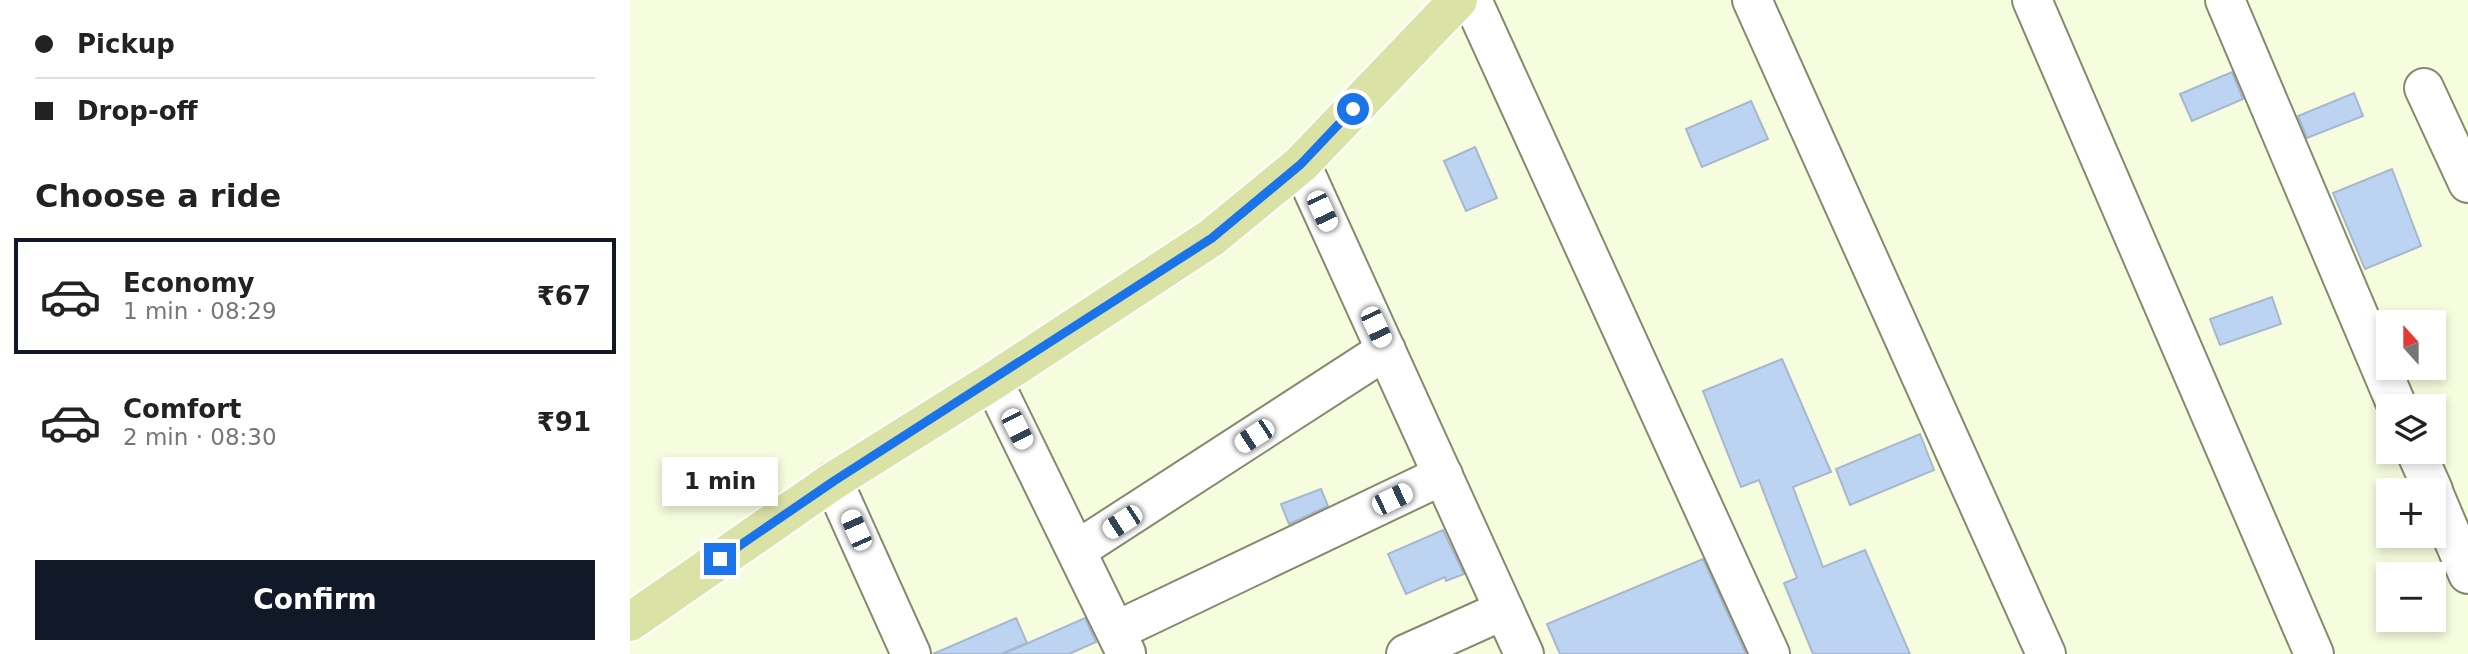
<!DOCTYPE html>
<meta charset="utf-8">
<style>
body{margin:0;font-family:"DejaVu Sans",sans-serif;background:#f6f6f6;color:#222;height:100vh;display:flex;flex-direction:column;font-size:26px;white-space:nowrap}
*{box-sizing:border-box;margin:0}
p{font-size:23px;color:#767676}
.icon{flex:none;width:38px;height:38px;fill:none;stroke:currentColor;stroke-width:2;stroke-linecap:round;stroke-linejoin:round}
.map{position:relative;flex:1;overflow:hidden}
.side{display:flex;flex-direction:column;background:#fff;width:630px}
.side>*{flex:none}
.banner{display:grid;align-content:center;height:154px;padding:0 35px;background:#fff}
.needle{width:46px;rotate:339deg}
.buttons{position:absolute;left:1746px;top:310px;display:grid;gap:14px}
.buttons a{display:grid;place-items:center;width:70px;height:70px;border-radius:0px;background:#fff;box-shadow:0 4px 10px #0003;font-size:35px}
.end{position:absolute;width:32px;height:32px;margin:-16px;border:9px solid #1a73e8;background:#fff;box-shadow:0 0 0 4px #fff}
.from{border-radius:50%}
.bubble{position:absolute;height:49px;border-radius:0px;background:#fff;box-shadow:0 4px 10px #0003;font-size:23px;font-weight:700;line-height:49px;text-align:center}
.car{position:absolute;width:21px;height:42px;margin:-21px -10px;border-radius:9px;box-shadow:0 0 5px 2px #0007;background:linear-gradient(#fff 24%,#345 0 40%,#fff 0 76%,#345 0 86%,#fff 0)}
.banner b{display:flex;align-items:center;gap:24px;height:66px;font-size:26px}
.banner b+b{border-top:2px solid #e0e0e0}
.banner i{width:18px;height:18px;background:#222}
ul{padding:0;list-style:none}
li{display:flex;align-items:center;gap:21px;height:116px;margin:0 14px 10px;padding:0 21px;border:4px solid transparent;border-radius:0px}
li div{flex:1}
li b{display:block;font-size:26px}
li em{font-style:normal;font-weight:700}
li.selected{border-color:#111827}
li>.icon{width:63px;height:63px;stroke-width:1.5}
h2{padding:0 35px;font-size:32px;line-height:84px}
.cta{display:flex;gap:14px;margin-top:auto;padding:14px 35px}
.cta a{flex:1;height:80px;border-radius:0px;background:#111827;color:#fff;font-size:28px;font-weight:700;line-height:80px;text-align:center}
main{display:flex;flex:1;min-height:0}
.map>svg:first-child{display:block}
.building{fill:#bdd3f2;stroke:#a7b7cf;stroke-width:2}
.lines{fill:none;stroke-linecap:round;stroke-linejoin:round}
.minor-casing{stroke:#858a6f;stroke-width:42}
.major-casing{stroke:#fff;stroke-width:42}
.minor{stroke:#fff;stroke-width:38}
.major{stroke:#dae2a6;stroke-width:38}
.route{stroke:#1a73e8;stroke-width:9}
</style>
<main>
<section class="side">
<div class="banner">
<b><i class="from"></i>Pickup</b>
<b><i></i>Drop-off</b>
</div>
<h2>Choose a ride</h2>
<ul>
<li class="selected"><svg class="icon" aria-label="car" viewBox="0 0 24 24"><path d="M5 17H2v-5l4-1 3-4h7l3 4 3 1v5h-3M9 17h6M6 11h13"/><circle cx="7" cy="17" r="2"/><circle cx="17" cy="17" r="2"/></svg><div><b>Economy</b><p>1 min · 08:29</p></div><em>₹67</em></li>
<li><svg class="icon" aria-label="car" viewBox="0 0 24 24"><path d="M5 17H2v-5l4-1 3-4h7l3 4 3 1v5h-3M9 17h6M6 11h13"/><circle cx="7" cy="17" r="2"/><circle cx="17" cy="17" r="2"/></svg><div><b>Comfort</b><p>2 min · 08:30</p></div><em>₹91</em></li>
</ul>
<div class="cta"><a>Confirm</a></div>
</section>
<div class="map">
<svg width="1838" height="654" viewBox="0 0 1838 654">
<rect width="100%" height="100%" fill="#f6fcde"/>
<g class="building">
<polygon points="1602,72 1613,99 1562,121 1550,94"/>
<polygon points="1724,93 1733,116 1677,138 1668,116"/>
<polygon points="1121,101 1138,139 1072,167 1056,129"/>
<polygon points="845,147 867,198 836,211 814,161"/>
<polygon points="1762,169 1791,246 1735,269 1703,193"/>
<polygon points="1642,297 1651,324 1590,345 1580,319"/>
<polygon points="1152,359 1201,472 1163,487 1193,567 1235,550 1280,654 1183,654 1154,583 1167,578 1129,480 1111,487 1073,391"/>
<polygon points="1290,434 1304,470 1220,505 1206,469"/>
<polygon points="691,489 698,506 659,524 651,504"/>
<polygon points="813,530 834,574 816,581 815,577 776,594 758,554"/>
<polygon points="1073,559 1116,654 930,654 917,624"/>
<polygon points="386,618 397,643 371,654 303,654"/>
<polygon points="455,618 466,642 439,654 373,654"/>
</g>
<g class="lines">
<g class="minor-casing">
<g id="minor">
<polyline points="842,0 1140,654"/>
<polyline points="1122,0 1416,654"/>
<polyline points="1402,0 1684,654"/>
<polyline points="1595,0 1767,406"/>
<polyline points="1794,88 1838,183"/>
<polyline points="671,164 894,654"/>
<polyline points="363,381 496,653"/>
<polyline points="1786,452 1803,490"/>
<polyline points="203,481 281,654"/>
<polyline points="1804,494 1838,574"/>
<polyline points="447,550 756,350"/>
<polyline points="486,631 813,475"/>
<polyline points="776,654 874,610"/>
</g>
</g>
<g class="major-casing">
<polyline id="major" points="0,622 203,481 363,381 581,238 671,164 828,0"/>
</g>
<use href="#minor" class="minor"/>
<use href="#major" class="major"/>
</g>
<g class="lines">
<polyline class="route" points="90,559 204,481 582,238 671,164 723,109"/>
</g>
</svg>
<div class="buttons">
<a><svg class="needle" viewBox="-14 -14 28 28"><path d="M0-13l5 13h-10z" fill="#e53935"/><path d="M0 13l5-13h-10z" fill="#767676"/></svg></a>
<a><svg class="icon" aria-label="layers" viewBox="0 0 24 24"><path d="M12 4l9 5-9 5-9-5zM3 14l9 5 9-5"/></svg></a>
<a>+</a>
<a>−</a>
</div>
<i class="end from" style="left:723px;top:109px"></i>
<i class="end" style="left:90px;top:559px"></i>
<div class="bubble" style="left:32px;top:457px;width:116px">1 min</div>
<i class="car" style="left:692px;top:211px;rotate:155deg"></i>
<i class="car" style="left:746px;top:327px;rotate:155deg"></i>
<i class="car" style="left:387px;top:429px;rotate:153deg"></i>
<i class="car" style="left:624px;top:436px;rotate:237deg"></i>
<i class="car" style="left:762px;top:499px;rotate:64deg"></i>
<i class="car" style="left:492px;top:522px;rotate:237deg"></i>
<i class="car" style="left:226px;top:530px;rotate:336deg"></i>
</div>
</main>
